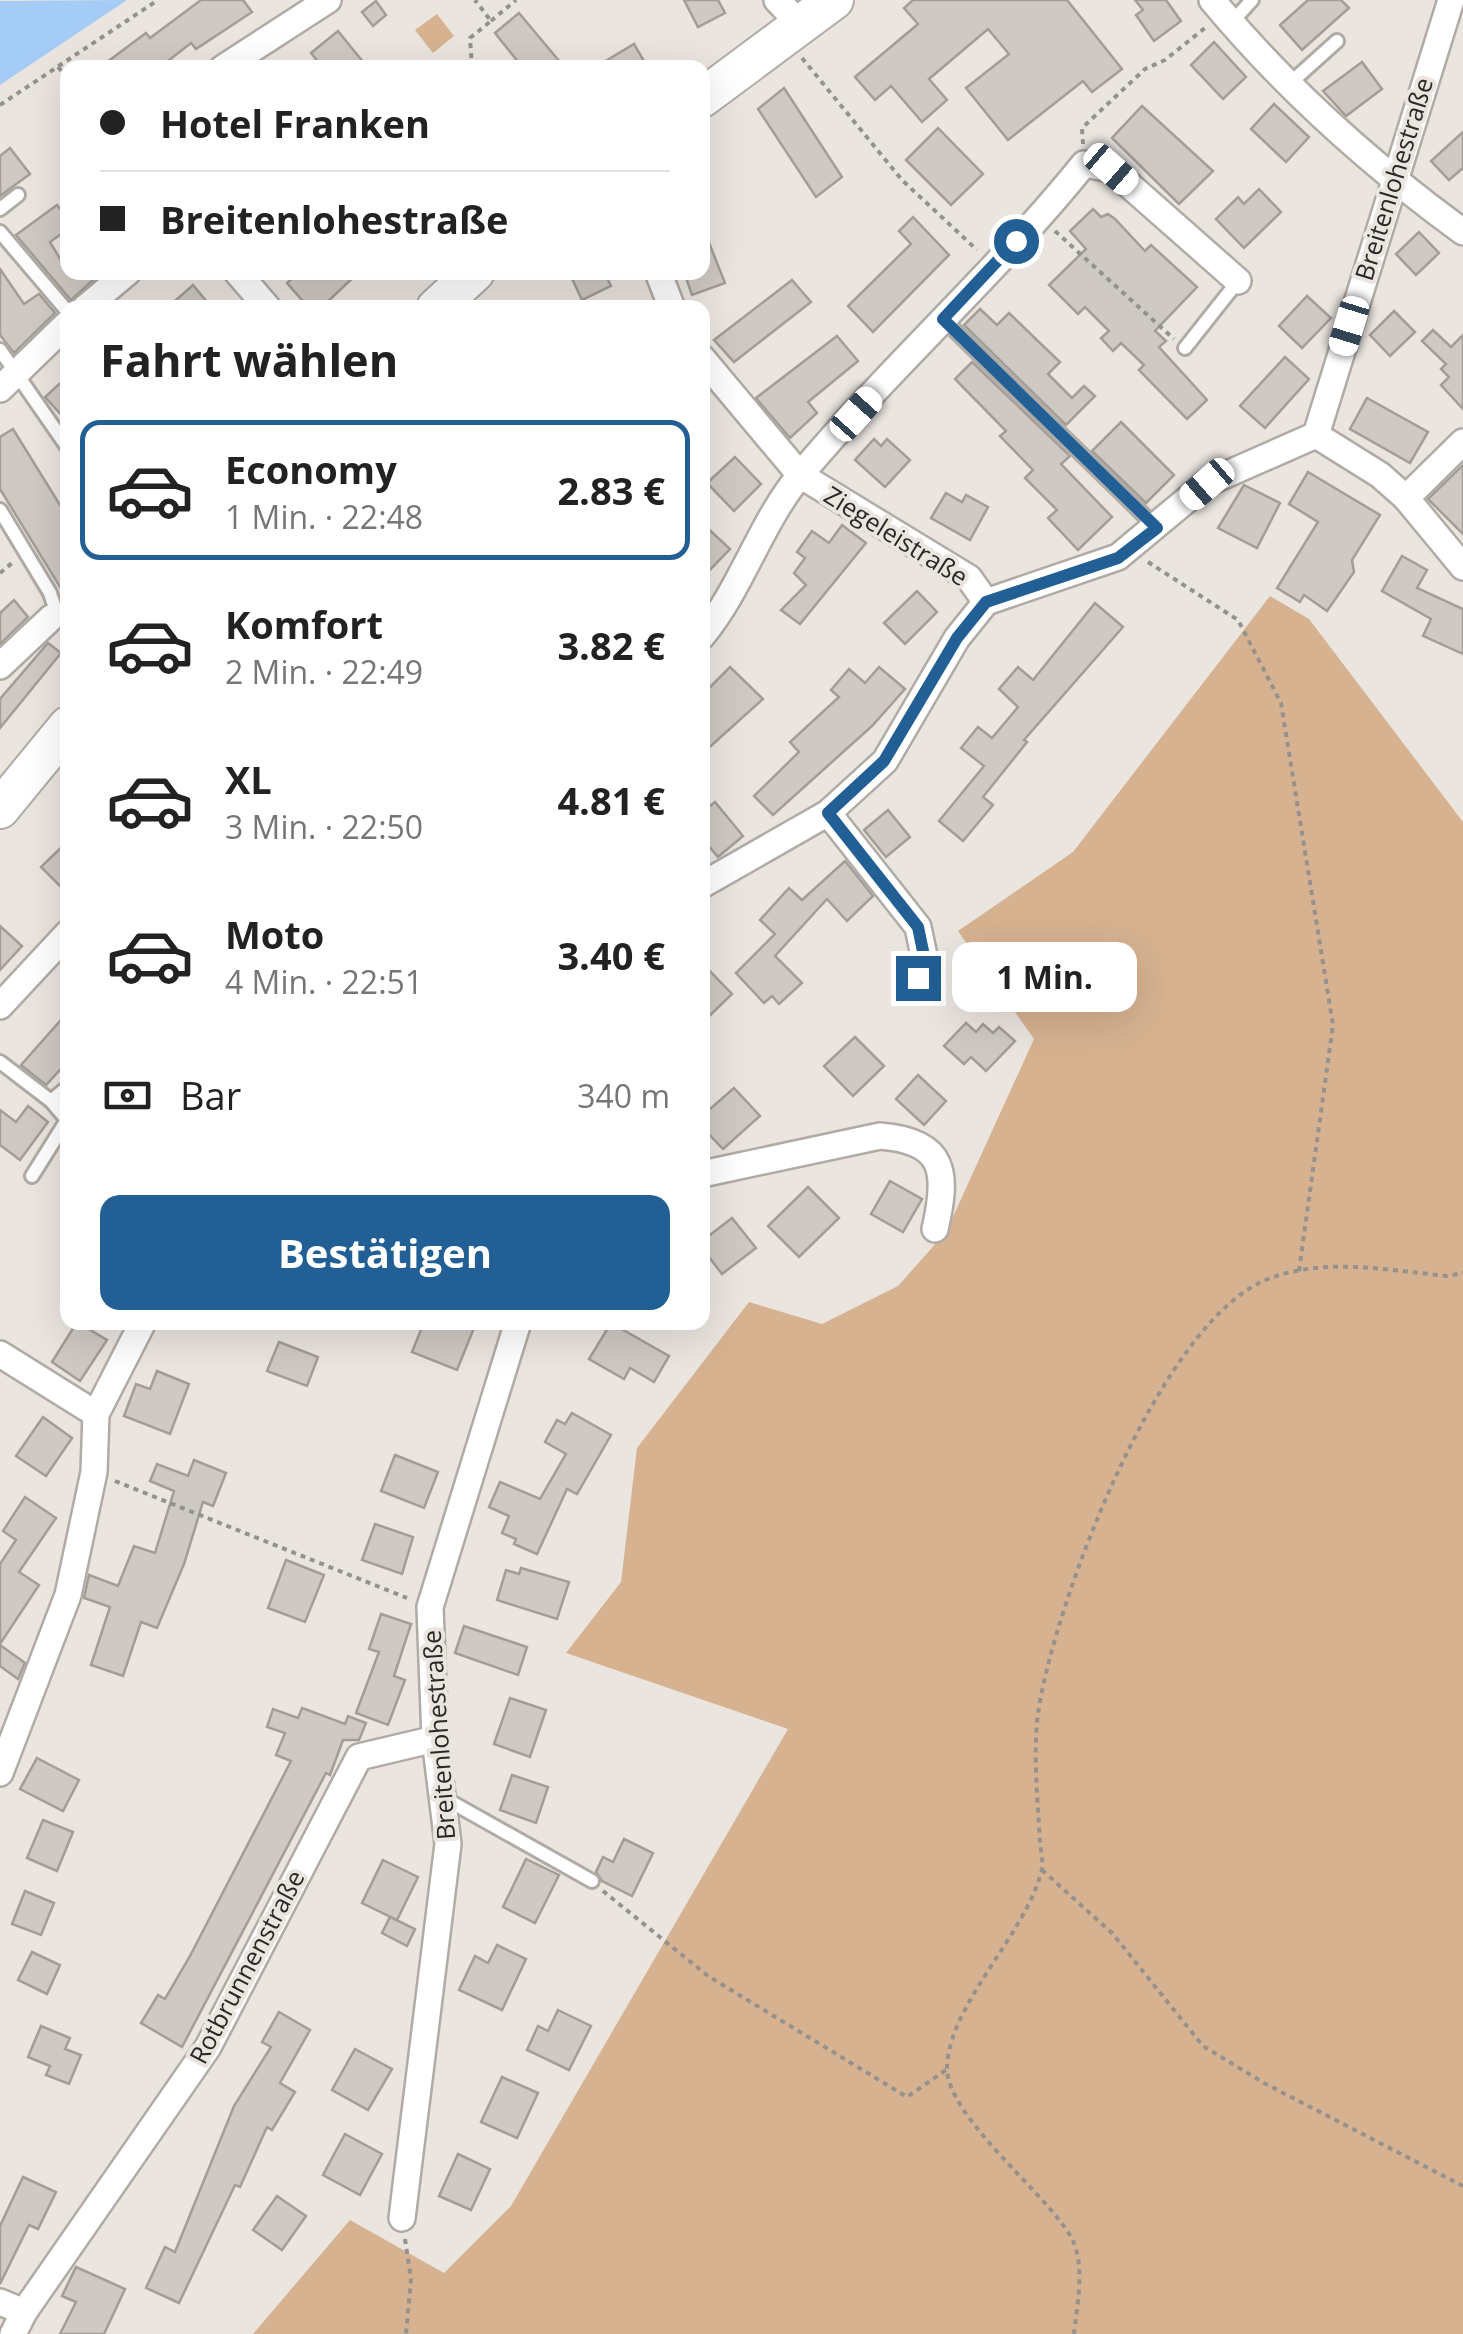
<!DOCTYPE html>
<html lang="de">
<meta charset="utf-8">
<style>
body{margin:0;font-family:"Open Sans",sans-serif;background:#f6f6f6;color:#222;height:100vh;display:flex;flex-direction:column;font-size:38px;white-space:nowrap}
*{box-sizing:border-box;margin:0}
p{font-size:32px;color:#767676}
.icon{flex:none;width:55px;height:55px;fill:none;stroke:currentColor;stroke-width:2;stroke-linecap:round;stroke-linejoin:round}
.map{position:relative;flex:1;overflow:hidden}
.sheet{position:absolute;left:60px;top:300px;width:650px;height:1030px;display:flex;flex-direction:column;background:#fff;border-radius:20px;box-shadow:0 10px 40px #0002}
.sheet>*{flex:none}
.hud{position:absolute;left:60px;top:60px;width:650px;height:220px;border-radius:20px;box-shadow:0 10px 40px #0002;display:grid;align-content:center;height:220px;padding:0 40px;background:#fff}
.end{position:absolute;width:45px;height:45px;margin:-22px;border:12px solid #225f95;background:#fff;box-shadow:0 0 0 5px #fff}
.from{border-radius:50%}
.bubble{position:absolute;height:70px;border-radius:20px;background:#fff;box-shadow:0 10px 40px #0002;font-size:32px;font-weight:700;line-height:70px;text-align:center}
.car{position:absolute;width:30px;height:60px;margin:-30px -15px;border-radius:12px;box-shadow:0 0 8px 2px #0007;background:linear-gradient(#fff 24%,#345 0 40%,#fff 0 76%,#345 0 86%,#fff 0)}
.hud b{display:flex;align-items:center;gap:35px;height:95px;font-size:38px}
.hud b+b{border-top:2px solid #e0e0e0}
.hud i{width:25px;height:25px;background:#222}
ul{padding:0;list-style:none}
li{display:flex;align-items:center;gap:30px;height:140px;margin:0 20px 15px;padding:0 20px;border:5px solid transparent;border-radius:20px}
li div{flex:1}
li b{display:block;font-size:38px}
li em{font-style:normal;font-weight:700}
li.current{border-color:#225f95}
li>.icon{width:90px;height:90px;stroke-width:1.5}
h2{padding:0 40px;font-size:45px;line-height:120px}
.pay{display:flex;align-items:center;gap:25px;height:110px;padding:0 40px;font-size:38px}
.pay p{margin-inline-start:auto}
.button{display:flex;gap:20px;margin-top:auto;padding:20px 40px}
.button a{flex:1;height:115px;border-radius:20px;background:#225f95;color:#fff;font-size:40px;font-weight:700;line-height:115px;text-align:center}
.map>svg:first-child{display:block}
.green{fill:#d6b290}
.water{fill:#a4ccf6}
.building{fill:#cfc9c4;stroke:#a39d98;stroke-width:2.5}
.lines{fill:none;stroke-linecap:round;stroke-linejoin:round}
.service-casing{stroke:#b1aba6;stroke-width:18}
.minor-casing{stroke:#b1aba6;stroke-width:30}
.primary-casing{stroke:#b1aba6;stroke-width:42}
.path{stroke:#95918d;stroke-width:4;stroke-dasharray:5 5;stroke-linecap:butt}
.service{stroke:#fff;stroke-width:12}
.minor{stroke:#fff;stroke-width:25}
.primary{stroke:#fff;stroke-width:38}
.route{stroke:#225f95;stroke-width:12}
.labels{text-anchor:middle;stroke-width:8;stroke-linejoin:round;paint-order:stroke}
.street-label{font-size:25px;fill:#2a2826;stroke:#ebe5e0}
</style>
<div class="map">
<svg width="1463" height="2334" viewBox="0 0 1463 2334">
<rect width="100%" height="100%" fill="#ebe5e0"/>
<g class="green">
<polygon points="437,14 454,36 433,53 415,30"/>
<polygon points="1270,596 1309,619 1463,822 1463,2334 253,2334 350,2220 444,2273 511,2206 788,1729 566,1653 621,1582 637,1448 749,1302 822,1324 898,1286 946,1232 1034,1039 958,931 1073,852"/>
</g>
<polygon class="water" points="127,0 0,85 0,1"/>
<g class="building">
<polygon points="201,0 243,0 252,12 196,49 191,43 159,68 99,68 146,33 150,38"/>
<polygon points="684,0 718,0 725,13 698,27"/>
<polygon points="913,0 1067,0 1122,69 1092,92 1083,81 1008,140 966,88 1009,54 988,29 929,79 947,100 922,122 891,86 875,100 855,77 918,24 904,8"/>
<polygon points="1135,0 1166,0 1181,21 1154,41 1136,15 1143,10"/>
<polygon points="1308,0 1341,0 1349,8 1302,50 1280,25"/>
<polygon points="376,1 386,15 373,26 362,12"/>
<polygon points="519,13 565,68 523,68 495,33"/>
<polygon points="338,31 368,68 323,68 311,53"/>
<polygon points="1214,42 1246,77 1223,99 1191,65"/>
<polygon points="634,44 648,68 594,68"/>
<polygon points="1362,62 1382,89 1346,116 1323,91"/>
<polygon points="784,88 842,177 816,197 758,109"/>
<polygon points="1274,104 1309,137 1286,162 1251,129"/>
<polygon points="1142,106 1213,171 1179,204 1112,138"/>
<polygon points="938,128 983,174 951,205 906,160"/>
<polygon points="1463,132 1463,168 1449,180 1431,161"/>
<polygon points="10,148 30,174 0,196 0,156"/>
<polygon points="1259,189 1281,212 1244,248 1216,219 1238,197 1244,204"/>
<polygon points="57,205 68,219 68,229 50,242 68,272 102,272 71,300 16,235"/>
<polygon points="1093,209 1101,217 1108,214 1115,219 1145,251 1151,245 1197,287 1155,331 1166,341 1159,347 1207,400 1187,419 1139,370 1144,365 1121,343 1113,351 1101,338 1109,331 1085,307 1078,314 1049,285 1086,249 1070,231"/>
<polygon points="913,217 949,255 873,332 848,306 911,244 899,231"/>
<polygon points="702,225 725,283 692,295 684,272 702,272"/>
<polygon points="1419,232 1439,253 1416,275 1396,254"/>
<polygon points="0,269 24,304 39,294 55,313 14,353 0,335"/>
<polygon points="299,272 359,272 321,308 309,308 287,283"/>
<polygon points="569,272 604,272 611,286 582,300"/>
<polygon points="792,280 811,302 734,362 714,340"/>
<polygon points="193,285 212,308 167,308"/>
<polygon points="1307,296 1331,318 1302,348 1279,326"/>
<polygon points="980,309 997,325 1009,313 1042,345 1060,362 1048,374 1072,398 1084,386 1095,396 1066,425 964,325"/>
<polygon points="1394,311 1415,332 1390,356 1370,335"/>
<polygon points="1433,330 1451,347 1463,335 1463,409 1441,385 1449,377 1441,369 1446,364 1422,341"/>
<polygon points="837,336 858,361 808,402 817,413 790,438 756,398"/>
<polygon points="1285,357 1309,379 1265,428 1240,406"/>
<polygon points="972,362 1070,456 1061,464 1112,517 1078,550 1048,518 1057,510 1025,478 1033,470 1000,436 1006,431 955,379"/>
<polygon points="68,376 68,422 45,397"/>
<polygon points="1367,398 1428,432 1410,463 1350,429"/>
<polygon points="1121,422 1174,475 1146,503 1092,451"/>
<polygon points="13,429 68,518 68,600 0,489 0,437"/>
<polygon points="874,439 881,446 887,439 910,460 885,487 855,460"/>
<polygon points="735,457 761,484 734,511 707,483"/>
<polygon points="1463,465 1463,534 1428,499"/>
<polygon points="1308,472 1380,515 1352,560 1354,572 1327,611 1304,595 1300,602 1277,588 1318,522 1289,504"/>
<polygon points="1244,485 1280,503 1257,548 1218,528"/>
<polygon points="946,493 962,502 966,495 988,507 970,540 931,518"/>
<polygon points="702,523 730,549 702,578"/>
<polygon points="842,525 866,543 800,624 781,610 806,585 794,573 805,558 797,552 812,531 829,543"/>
<polygon points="1402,556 1427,570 1417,588 1463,609 1463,654 1423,636 1431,619 1382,591"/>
<polygon points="917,591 937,612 905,644 884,623"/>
<polygon points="14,600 28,617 0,644 0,613"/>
<polygon points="1095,603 1123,627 1024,740 1027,742 983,797 993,805 963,841 939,821 984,766 961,748 978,727 992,738 1018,707 999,689 1018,667 1033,680"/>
<polygon points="48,643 61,653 0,728 0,699"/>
<polygon points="730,667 763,699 702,754 702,695"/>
<polygon points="879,667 905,689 872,726 773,815 754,796 799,752 790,742 839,697 831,690 849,669 865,683"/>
<polygon points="715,802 743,836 718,857 702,838 702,812"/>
<polygon points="888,810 910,837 886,857 864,830"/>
<polygon points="68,841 68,894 41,867"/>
<polygon points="845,861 873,896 847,921 827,899 775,956 802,983 779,1004 772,996 764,1003 736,973 775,934 760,920 789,888 802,900"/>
<polygon points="0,926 22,946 0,970"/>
<polygon points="702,963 732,994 702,1023"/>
<polygon points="68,1012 68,1061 46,1085 21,1065"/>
<polygon points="966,1023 976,1032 983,1024 993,1033 999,1027 1015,1041 986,1071 971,1057 964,1064 944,1046"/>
<polygon points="855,1037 884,1066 853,1096 824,1066"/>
<polygon points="918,1075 946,1101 924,1125 896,1099"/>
<polygon points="734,1088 760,1116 723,1149 702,1127 702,1116"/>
<polygon points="28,1106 48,1122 20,1160 0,1145 0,1110 16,1122"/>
<polygon points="890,1181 922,1199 903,1232 871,1214"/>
<polygon points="808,1187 839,1218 799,1257 768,1226"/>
<polygon points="732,1218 756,1248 722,1274 702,1248 702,1241"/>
<polygon points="77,1322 107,1340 80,1381 52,1362"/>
<polygon points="424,1322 459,1322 474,1328 457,1370 412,1352"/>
<polygon points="611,1323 669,1356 654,1382 630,1368 624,1379 589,1359"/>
<polygon points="279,1342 318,1357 307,1386 267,1371"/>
<polygon points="157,1371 189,1384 170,1434 124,1416 136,1384 150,1389"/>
<polygon points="572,1413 611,1435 577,1494 567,1489 537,1554 514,1544 516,1539 502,1533 509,1516 489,1507 500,1482 540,1499 566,1454 545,1442 557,1420 565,1424"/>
<polygon points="43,1417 72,1438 46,1476 16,1456"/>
<polygon points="395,1455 438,1472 424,1508 381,1491"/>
<polygon points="194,1460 226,1473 213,1506 203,1502 184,1564 157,1628 141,1622 123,1676 91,1665 110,1607 84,1598 89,1575 118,1586 134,1546 155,1553 174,1491 150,1481 157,1464 188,1476"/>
<polygon points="25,1497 56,1518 19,1572 39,1585 0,1644 0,1564 16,1540 3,1531"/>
<polygon points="375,1524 413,1537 402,1574 362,1560"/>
<polygon points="286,1560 324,1575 305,1622 268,1608"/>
<polygon points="521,1568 569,1582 557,1619 497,1600 506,1570 519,1574"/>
<polygon points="381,1614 411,1624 394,1676 405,1680 388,1725 356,1713 379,1652 369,1649"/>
<polygon points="464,1626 527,1647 518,1675 455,1653"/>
<polygon points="0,1645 25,1663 18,1679 0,1666"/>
<polygon points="510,1698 546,1710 530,1757 494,1744"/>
<polygon points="302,1708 345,1724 348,1716 366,1723 359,1740 343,1740 330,1775 326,1773 182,2047 141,2023 158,1995 165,1999 190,1956 291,1761 276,1755 285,1733 267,1727 273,1709 298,1718"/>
<polygon points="37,1758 79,1780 63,1811 20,1789"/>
<polygon points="512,1775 548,1787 536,1823 500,1810"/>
<polygon points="43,1820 73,1832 57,1871 27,1858"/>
<polygon points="624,1839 653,1853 632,1896 602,1881 596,1872 603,1857 613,1862"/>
<polygon points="526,1859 559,1875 535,1923 503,1907"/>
<polygon points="383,1860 418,1877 397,1920 362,1903"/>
<polygon points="25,1891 54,1903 41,1935 12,1924"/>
<polygon points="390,1917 415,1929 407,1946 382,1933"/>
<polygon points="497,1945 526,1959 502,2010 459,1990 475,1956 488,1963"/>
<polygon points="32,1952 60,1965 47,1994 18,1980"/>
<polygon points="558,2010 591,2026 569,2070 527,2050 538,2026 548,2031"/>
<polygon points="279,2012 310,2030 280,2083 295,2092 272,2130 267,2127 240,2187 235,2185 179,2303 146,2288 165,2247 175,2252 234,2106 271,2047 262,2042"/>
<polygon points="41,2026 70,2038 65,2049 81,2055 69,2084 46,2075 50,2066 28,2057"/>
<polygon points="355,2049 392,2069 368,2110 332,2090"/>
<polygon points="502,2077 538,2093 517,2138 481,2122"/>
<polygon points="345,2134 382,2154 360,2195 323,2175"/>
<polygon points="458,2154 490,2169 471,2210 439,2196"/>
<polygon points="23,2177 56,2192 38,2229 29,2225 0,2284 0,2226"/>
<polygon points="277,2196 306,2216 282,2250 253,2230"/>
<polygon points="76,2267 125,2289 104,2334 60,2334 76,2302 62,2296"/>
</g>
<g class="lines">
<g class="service-casing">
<g id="service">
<polyline points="1231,23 1252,0"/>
<polyline points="1287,86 1337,41"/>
<polyline points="0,209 18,195"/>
<polyline points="0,232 68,312"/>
<polyline points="943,319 1156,527"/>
<polyline points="1185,348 1238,281"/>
<polyline points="0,350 68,448"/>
<polyline points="0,510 50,593 58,617"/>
<polyline points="0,1062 51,1101 68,1087"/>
<polyline points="32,1176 67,1120 51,1101"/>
<polyline points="444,1798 592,1881"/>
</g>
</g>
<g class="minor-casing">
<g id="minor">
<polyline points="777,0 801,25"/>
<path d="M1212 0C1286 89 1370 164 1463 232"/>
<polyline points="223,68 328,0"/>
<polyline points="237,272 268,308"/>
<polyline points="658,272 672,308"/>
<polyline points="85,308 128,272"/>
<polyline points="702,358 800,475 969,578 986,602"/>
<polyline points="0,389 68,323"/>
<polyline points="1316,435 1380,475 1406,498 1463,567"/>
<polyline points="1406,498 1463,442"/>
<path d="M702 636C743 586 760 523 801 474 891 366 997 272 1084 164L1111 169 1238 281"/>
<polyline points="0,666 51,618"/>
<polyline points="828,813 918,927 924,956 918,979"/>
<polyline points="702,885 828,813 885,761 957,638 986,602 1118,557 1207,483 1316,435 1451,0"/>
<polyline points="0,1006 68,933"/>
<path d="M702 1174 880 1136C946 1141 948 1173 935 1229"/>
<polyline points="0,1354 96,1414"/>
<polyline points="0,1773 68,1595 94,1472 96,1414 143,1322"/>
<polyline points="402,2218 448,1844 435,1739 430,1607 518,1322"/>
<polyline points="0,2302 24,2312"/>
<polyline points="13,2334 24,2312 208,2047 359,1757 435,1739"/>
</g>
</g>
<g class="primary-casing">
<g id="primary">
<polyline points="702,98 834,0"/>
<polyline points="436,308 475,272"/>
<polyline points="0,809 68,726"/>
</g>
</g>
<g class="path">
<polyline points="491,21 516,0"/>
<polyline points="802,58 902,180 977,250"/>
<polyline points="58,67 68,79"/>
<polyline points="472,68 470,38 491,21 475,0"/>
<polyline points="0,105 158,0"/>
<polyline points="1083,144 1082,128 1145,69 1165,60 1205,28"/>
<polyline points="1055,231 1174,339"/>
<polyline points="1148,562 1238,620 1281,703 1333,1025 1299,1271"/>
<polyline points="0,573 12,563"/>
<polyline points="115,1481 407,1598"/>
<polyline points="1042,1870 1112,1933 1203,2046 1264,2083 1463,2186"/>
<polyline points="603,1891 708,1976 907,2097 946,2070"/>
<polyline points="405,2239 411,2279 406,2334"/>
<path d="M1074 2334C1077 2305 1086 2264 1071 2237 1047 2194 947 2117 947 2068 948 2006 1024 1936 1041 1873 1044 1864 1041 1852 1040 1843 1038 1801 1032 1749 1039 1707 1057 1598 1160 1321 1268 1279 1326 1257 1386 1270 1447 1276L1463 1273"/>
</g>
<use href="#service" class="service"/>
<use href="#minor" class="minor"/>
<use href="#primary" class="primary"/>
</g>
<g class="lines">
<polyline class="route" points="918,978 924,956 918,927 828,813 884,761 957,638 986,602 1118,558 1157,528 943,319 1016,241"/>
</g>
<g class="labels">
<g class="street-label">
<text transform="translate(1394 179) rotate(-73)" y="9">Breitenlohestraße</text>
<text transform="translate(896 536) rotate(32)" y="9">Ziegeleistraße</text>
<text transform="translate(439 1735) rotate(-94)" y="9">Breitenlohestraße</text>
<text transform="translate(247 1967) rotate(-62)" y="9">Rotbrunnenstraße</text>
</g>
</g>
</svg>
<i class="end from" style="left:1016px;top:241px"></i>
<i class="end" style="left:918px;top:978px"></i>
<div class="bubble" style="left:952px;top:942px;width:185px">1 Min.</div>
<i class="car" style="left:1111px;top:169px;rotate:131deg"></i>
<i class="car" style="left:1349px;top:326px;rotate:197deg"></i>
<i class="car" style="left:856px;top:414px;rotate:42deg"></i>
<i class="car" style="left:1207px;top:484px;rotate:229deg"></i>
<div class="hud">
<b><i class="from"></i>Hotel Franken</b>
<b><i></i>Breitenlohestraße</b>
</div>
<section class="sheet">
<h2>Fahrt wählen</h2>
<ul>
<li class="current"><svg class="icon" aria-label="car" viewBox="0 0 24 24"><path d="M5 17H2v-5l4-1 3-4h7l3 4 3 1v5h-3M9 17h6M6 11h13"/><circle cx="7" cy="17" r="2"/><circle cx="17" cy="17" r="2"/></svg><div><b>Economy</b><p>1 Min. · 22:48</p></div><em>2.83 €</em></li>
<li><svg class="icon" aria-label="car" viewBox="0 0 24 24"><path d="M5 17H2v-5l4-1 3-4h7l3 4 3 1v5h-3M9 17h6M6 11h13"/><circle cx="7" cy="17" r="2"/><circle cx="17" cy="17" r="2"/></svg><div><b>Komfort</b><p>2 Min. · 22:49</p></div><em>3.82 €</em></li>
<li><svg class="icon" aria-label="car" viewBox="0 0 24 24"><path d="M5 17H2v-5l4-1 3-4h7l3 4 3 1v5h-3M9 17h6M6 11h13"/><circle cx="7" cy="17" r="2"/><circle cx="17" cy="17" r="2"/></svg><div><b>XL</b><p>3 Min. · 22:50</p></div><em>4.81 €</em></li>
<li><svg class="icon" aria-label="car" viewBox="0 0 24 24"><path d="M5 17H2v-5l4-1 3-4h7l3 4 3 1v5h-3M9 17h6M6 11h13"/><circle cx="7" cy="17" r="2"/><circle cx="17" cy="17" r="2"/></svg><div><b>Moto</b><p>4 Min. · 22:51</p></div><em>3.40 €</em></li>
</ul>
<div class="pay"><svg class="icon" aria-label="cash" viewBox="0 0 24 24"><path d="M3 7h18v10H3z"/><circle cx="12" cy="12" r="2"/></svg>Bar<p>340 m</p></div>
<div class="button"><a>Bestätigen</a></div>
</section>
</div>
